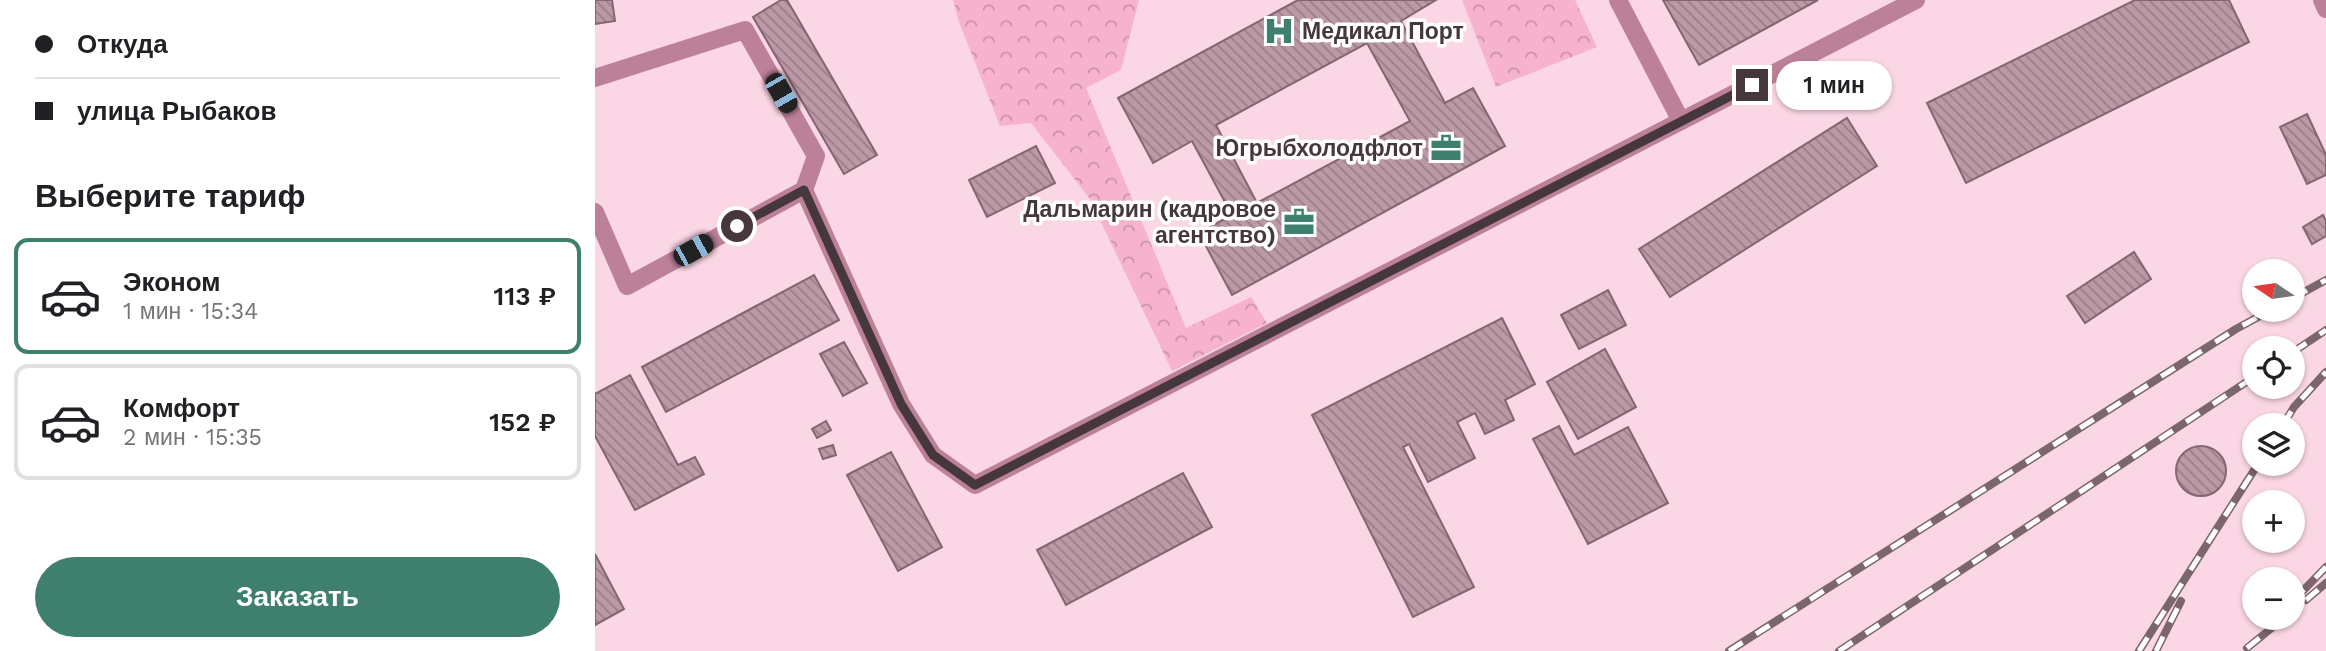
<!DOCTYPE html>
<html lang="ru">
<meta charset="utf-8">
<style>
body{margin:0;font-family:"Work Sans",sans-serif;background:#f6f6f6;color:#202124;height:100vh;display:flex;flex-direction:column;font-size:26px;white-space:nowrap}
*{box-sizing:border-box;margin:0}
p{font-size:23px;color:#757577}
.icon{flex:none;width:38px;height:38px;fill:none;stroke:currentColor;stroke-width:2;stroke-linecap:round;stroke-linejoin:round}
.map{position:relative;flex:1;overflow:hidden}
.sheet{display:flex;flex-direction:column;background:#fff;width:595px}
.sheet>*{flex:none}
.hud{display:grid;align-content:center;height:154px;padding:0 35px;background:#fff}
.needle{width:46px;rotate:283deg}
.fabs{position:absolute;left:1647px;top:259px;display:grid;gap:14px}
.fabs a{display:grid;place-items:center;width:63px;height:63px;border-radius:50%;background:#fff;box-shadow:0 2px 5px #0004;font-size:35px}
.end{position:absolute;width:32px;height:32px;margin:-16px;border:9px solid #45373c;background:#fff;box-shadow:0 0 0 4px #fff}
.from{border-radius:50%}
.bubble{position:absolute;height:49px;border-radius:24px;background:#fff;box-shadow:0 2px 5px #0004;font-size:23px;font-weight:600;line-height:49px;text-align:center}
.car{position:absolute;width:21px;height:42px;margin:-21px -10px;border-radius:9px;box-shadow:0 0 5px 2px #0007;background:linear-gradient(#222 24%,#8ab4d8 0 40%,#222 0 76%,#8ab4d8 0 86%,#222 0)}
.hud b{display:flex;align-items:center;gap:24px;height:66px;font-size:26px}
.hud b+b{border-top:2px solid #e0e0e0}
.hud i{width:18px;height:18px;background:#202124}
ul{padding:0;list-style:none}
li{display:flex;align-items:center;gap:21px;height:116px;margin:0 14px 10px;padding:0 21px;border:4px solid #e0e0e0;border-radius:14px}
li div{flex:1}
li b{display:block;font-size:26px}
li em{font-style:normal;font-weight:600}
li.selected{border-color:#3f7f6d}
li>.icon{width:63px;height:63px;stroke-width:1.5}
h2{padding:0 35px;font-size:32px;line-height:84px}
.cta{display:flex;gap:14px;margin-top:auto;padding:14px 35px}
.cta a{flex:1;height:80px;border-radius:42px;background:#3f7f6d;color:#fff;font-size:28px;font-weight:600;line-height:80px;text-align:center}
main{display:flex;flex:1;min-height:0}
.map>svg:first-child{display:block}
.park{fill:url(#park-crowns)}
.building{fill:url(#building-back-hatch);stroke:#856572;stroke-width:2;fill-rule:evenodd}
.lines{fill:none;stroke-linecap:round;stroke-linejoin:round}
.minor{stroke:#bc8099;stroke-width:18}
.rail-casing{stroke:#7b666d;stroke-width:8}
.rail{stroke:#fff;stroke-width:5;stroke-dasharray:16;stroke-linecap:butt}
.route{stroke:#45373c;stroke-width:9}
.labels{text-anchor:middle;stroke-width:7;stroke-linejoin:round;paint-order:stroke}
.poi-label{font-size:23px;font-weight:bold;fill:#45373c;stroke:#fff;text-anchor:end}
</style>
<main>
<section class="sheet">
<div class="hud">
<b><i class="from"></i>Откуда</b>
<b><i></i>улица Рыбаков</b>
</div>
<h2>Выберите тариф</h2>
<ul>
<li class="selected"><svg class="icon" aria-label="car" viewBox="0 0 24 24"><path d="M5 17H2v-5l4-1 3-4h7l3 4 3 1v5h-3M9 17h6M6 11h13"/><circle cx="7" cy="17" r="2"/><circle cx="17" cy="17" r="2"/></svg><div><b>Эконом</b><p>1 мин · 15:34</p></div><em>113 ₽</em></li>
<li><svg class="icon" aria-label="car" viewBox="0 0 24 24"><path d="M5 17H2v-5l4-1 3-4h7l3 4 3 1v5h-3M9 17h6M6 11h13"/><circle cx="7" cy="17" r="2"/><circle cx="17" cy="17" r="2"/></svg><div><b>Комфорт</b><p>2 мин · 15:35</p></div><em>152 ₽</em></li>
</ul>
<div class="cta"><a>Заказать</a></div>
</section>
<div class="map">
<svg width="1731" height="651" viewBox="0 0 1731 651">
<defs>
<pattern id="park-crowns" width="20" height="18" patternUnits="userSpaceOnUse" patternTransform="scale(1.75)"><rect width="20" height="18" fill="#f7b3ce"/><path d="M2 6a3 3 0 1 1 6 0M12 15a3 3 0 1 1 6 0" fill="none" stroke="#ca92a8"/></pattern>
<pattern id="building-back-hatch" width="6" height="6" patternUnits="userSpaceOnUse" patternTransform="scale(1.75)"><rect width="6" height="6" fill="#bb99a6"/><path d="M-1 5l2 2M0 0l6 6M5-1l2 2" fill="none" stroke="#9a7e88"/></pattern>
</defs>
<rect width="100%" height="100%" fill="#fbd6e4"/>
<g class="park">
<polygon points="358,0 544,0 526,70 491,88 591,328 656,297 672,323 577,371 495,199 436,123 405,126 364,22"/>
<polygon points="867,0 980,0 1002,47 901,87"/>
</g>
<g class="building">
<polygon points="0,0 17,0 20,21 0,24"/>
<polygon points="186,0 192,0 282,155 249,174 158,17"/>
<path d="M703 0H841L806 21 850 103 878 88 910 146 637 295 604 233 637 215 597 141 558 163 523 98ZM772 43 815 121 662 203 621 125Z"/>
<polygon points="1068,0 1223,0 1104,65"/>
<polygon points="1540,0 1634,0 1654,42 1371,183 1332,103"/>
<polygon points="1712,114 1731,155 1731,175 1712,184 1685,127"/>
<polygon points="1252,118 1282,166 1075,297 1044,249"/>
<polygon points="441,146 460,183 392,217 374,180"/>
<polygon points="1728,215 1731,221 1731,236 1717,244 1708,227"/>
<polygon points="1539,252 1556,279 1490,323 1472,296"/>
<polygon points="219,275 244,320 71,412 47,367"/>
<polygon points="1013,290 1031,325 984,349 966,315"/>
<polygon points="907,318 940,384 910,400 919,420 890,434 880,413 862,422 880,458 833,482 814,444 808,447 879,587 818,617 717,415"/>
<polygon points="249,342 272,383 248,396 225,354"/>
<polygon points="1010,349 1041,407 983,439 952,382"/>
<polygon points="35,375 83,465 100,457 109,474 40,510 0,436 0,394"/>
<polygon points="231,421 236,430 222,438 217,429"/>
<polygon points="964,426 979,455 1033,427 1073,503 993,544 938,439"/>
<polygon points="238,445 241,455 228,459 224,449"/>
<circle cx="1606" cy="471" r="25"/>
<polygon points="296,452 347,547 303,571 252,475"/>
<polygon points="588,473 617,527 471,605 442,550"/>
<polygon points="0,554 29,609 0,625"/>
</g>
<g class="lines">
<g class="minor">
<polyline points="1023,0 1086,121 1321,0"/>
<polyline points="1727,0 1731,9"/>
<polyline points="0,78 150,30 221,156 209,190 32,286 0,212"/>
<polyline points="209,190 306,404 338,455 380,485 1086,121"/>
</g>
<g class="rail-casing">
<g id="rail">
<polyline points="1698,298 1731,280"/>
<polyline points="1698,352 1731,330"/>
<polyline points="1688,425 1699,407 1731,372"/>
<polyline points="1711,600 1731,583"/>
<polyline points="1698,601 1731,567"/>
<polyline points="1652,648 1689,618"/>
<polyline points="1134,651 1641,329 1676,310"/>
<polyline points="1244,651 1659,377"/>
<polyline points="1544,651 1663,464"/>
<polyline points="1561,651 1586,601"/>
</g>
</g>
<use href="#rail" class="rail"/>
</g>
<g class="lines">
<polyline class="route" points="142,226 209,190 306,404 338,455 380,485 1157,85"/>
</g>
<defs>
<g id="hospital-bare" transform="scale(2.415)"><path d="M-5-5h3v3.5h4V-5h3V5h-3V1.5h-4V5h-3Z" fill="#3f7f6d" stroke="#fff" stroke-width="2.5" paint-order="stroke"/></g>
<g id="office-bare" transform="scale(2.415)"><path d="M-6-3h4V-5.5h4V-3h4V5H-6ZM-1-4.5V-3h2v-1.5ZM-6 0V1H6V0Z" fill="#3f7f6d" stroke="#fff" stroke-width="2.5" paint-order="stroke"/></g>
</defs>
<g fill-rule="evenodd">
<use href="#hospital-bare" x="684" y="31"/>
<use href="#office-bare" x="851" y="148"/>
<use href="#office-bare" x="704" y="222"/>
</g>
<g class="labels">
<g class="poi-label">
<text x="707" y="39" text-anchor="start">Медикал Порт</text>
<text x="828" y="156">Югрыбхолодфлот</text>
<text x="681" y="217">Дальмарин (кадровое<tspan x="681" dy="26">агентство)</tspan></text>
</g>
</g>
</svg>
<div class="fabs">
<a><svg class="needle" viewBox="-14 -14 28 28"><path d="M0-13l5 13h-10z" fill="#e53935"/><path d="M0 13l5-13h-10z" fill="#757577"/></svg></a>
<a><svg class="icon" aria-label="locate" viewBox="0 0 24 24"><circle cx="12" cy="12" r="6"/><path d="M12 2v4M12 18v4M2 12h4M18 12h4"/></svg></a>
<a><svg class="icon" aria-label="layers" viewBox="0 0 24 24"><path d="M12 4l9 5-9 5-9-5zM3 14l9 5 9-5"/></svg></a>
<a>+</a>
<a>−</a>
</div>
<i class="end from" style="left:142px;top:226px"></i>
<i class="end" style="left:1157px;top:85px"></i>
<div class="bubble" style="left:1181px;top:61px;width:116px">1 мин</div>
<i class="car" style="left:186px;top:93px;rotate:150deg"></i>
<i class="car" style="left:98px;top:250px;rotate:61deg"></i>
</div>
</main>
